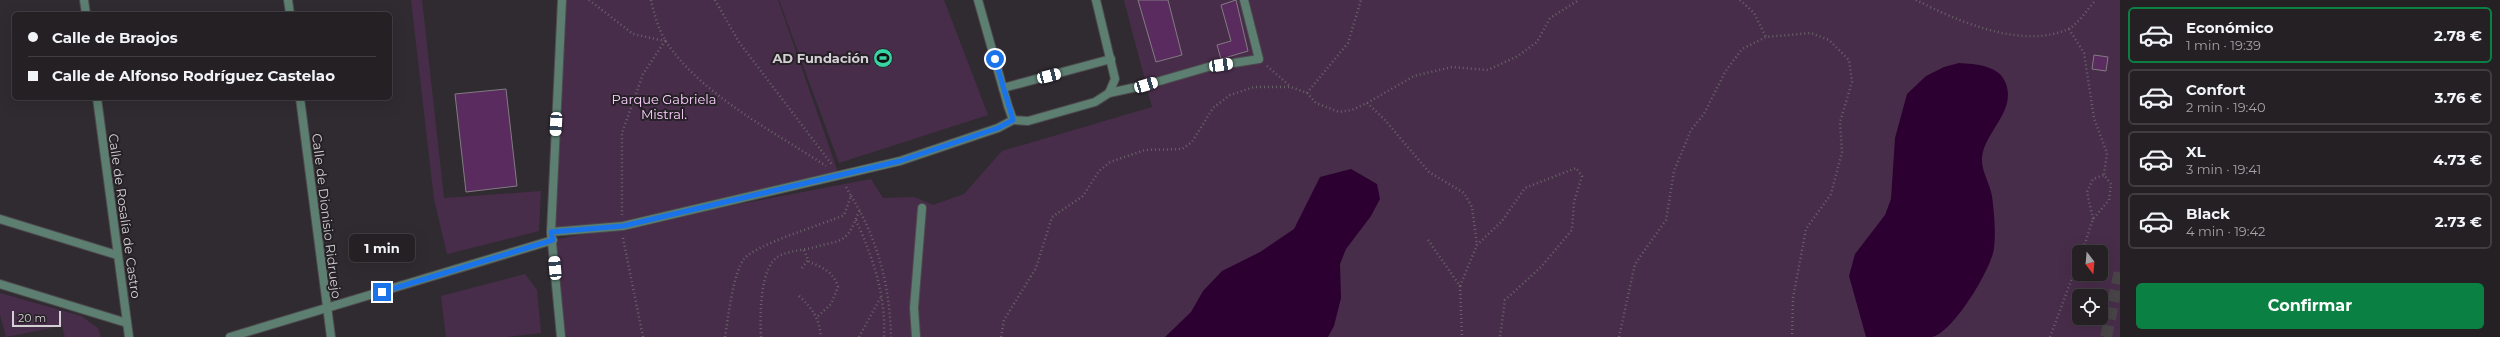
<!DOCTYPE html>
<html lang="es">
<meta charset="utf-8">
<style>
body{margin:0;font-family:Montserrat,sans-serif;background:#302d31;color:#f1f3f6;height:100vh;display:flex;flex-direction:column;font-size:15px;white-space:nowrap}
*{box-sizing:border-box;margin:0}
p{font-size:13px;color:#a3a3a6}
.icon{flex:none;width:22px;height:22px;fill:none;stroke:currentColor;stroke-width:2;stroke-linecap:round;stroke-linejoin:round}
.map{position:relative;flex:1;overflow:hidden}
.panel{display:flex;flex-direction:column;background:#242024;width:380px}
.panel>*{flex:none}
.top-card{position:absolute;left:12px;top:12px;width:380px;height:88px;border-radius:6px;box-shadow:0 4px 16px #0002,0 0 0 1px #413e41;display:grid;align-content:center;height:88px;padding:0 16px;background:#242024}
.needle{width:26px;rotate:164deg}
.controls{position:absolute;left:2072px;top:245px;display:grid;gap:8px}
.controls a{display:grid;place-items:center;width:36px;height:36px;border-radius:6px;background:#242024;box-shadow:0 4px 16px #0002,0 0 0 1px #413e41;font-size:20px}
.scale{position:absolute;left:12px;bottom:10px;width:49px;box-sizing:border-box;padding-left:4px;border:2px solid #d3d0d3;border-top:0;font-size:11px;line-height:14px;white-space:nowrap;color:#d3d0d3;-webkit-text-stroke:3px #262126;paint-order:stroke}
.end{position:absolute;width:18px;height:18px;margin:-9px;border:5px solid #1a73e8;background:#fff;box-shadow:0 0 0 2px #fff}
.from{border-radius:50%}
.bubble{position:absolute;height:28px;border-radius:6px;background:#242024;box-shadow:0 4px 16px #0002,0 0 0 1px #413e41;font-size:13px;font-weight:700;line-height:28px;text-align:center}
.car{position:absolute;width:12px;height:24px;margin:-12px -6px;border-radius:5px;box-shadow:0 0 3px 1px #0007;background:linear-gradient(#fff 24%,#345 0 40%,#fff 0 76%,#345 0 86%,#fff 0)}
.top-card b{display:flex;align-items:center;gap:14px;height:38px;font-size:15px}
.top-card b+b{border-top:1px solid #413e41}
.top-card i{width:10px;height:10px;background:#f1f3f6}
ul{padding:7px 0 0;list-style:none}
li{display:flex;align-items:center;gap:12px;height:56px;margin:0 8px 6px;padding:0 8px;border:2px solid #413e41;border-radius:6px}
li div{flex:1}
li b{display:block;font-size:15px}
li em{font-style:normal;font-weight:700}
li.selected{border-color:#0b8043}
li>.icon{width:36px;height:36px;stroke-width:1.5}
.action{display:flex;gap:8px;margin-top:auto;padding:8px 16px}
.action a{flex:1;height:46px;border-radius:6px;background:#0b8043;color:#fff;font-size:16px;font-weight:700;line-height:46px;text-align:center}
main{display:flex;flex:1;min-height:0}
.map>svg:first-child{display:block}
.green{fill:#482d4a;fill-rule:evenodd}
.water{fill:#2c0030}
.building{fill:#5a2b5e;stroke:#817c81}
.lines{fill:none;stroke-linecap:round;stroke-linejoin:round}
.motorway-tunnel{stroke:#484448;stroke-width:12;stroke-dasharray:12 6;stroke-linecap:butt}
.service-casing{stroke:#4d494d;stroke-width:10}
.minor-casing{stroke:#4d494d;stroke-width:10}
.tertiary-casing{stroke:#4d494d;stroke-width:10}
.path{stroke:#686468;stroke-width:2.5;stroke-dasharray:1 3;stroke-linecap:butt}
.service{stroke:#5c7f71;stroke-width:8}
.minor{stroke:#5c7f71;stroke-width:8}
.tertiary{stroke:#5c7f71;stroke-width:8}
.route{stroke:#1a73e8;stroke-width:5}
.labels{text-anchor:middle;stroke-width:4;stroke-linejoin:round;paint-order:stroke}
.poi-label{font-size:13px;font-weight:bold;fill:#d3d0d3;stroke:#262126;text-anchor:end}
.park-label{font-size:13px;fill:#fdd1ff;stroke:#262126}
.street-label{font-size:13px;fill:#d3d0d3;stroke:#262126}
</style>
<main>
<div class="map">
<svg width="2120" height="337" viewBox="0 0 2120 337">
<rect width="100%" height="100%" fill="#302b30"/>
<g class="green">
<polygon points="411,0 422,0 444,198 541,191 539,231 447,254 434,199"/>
<path d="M562 0H778L839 175 646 222 871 179 883 198 914 197 933 205 964 194 1002 151 1152 107 1124 0H2120V337H563L553 240 615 228 551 232ZM2079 252H2101V274H2079ZM2079 296H2101V318H2079Z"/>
<polygon points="779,0 944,0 988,115 839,163"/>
<polygon points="525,274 537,290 541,333 505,337 446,337 441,296"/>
<polygon points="0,293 81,316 98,328 101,337 65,337 62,326 6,337 0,315"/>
</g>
<g class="water">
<path d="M1959 63C1975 64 2000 65 2006 84 2016 112 1984 132 1982 158 1981 170 1990 184 1992 196 1994 211 1996 232 1994 248 1992 268 1953 333 1932 337 1915 337 1884 337 1866 337L1849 276 1855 254 1885 215 1891 199 1895 138 1907 94 1926 76 1944 67Z"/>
<polygon points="1351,169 1377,184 1380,199 1371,216 1346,249 1340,264 1341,298 1334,326 1328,337 1165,337 1191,312 1203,291 1222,271 1260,252 1294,229 1320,177"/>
</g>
<g class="building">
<polygon points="1138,0 1168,0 1182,55 1156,62"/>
<polygon points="1236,0 1248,51 1221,59 1217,45 1231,41 1221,5"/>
<polygon points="2094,55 2108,57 2106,71 2092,69"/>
<polygon points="506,89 517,186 466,192 455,94"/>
</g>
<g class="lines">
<polyline class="motorway-tunnel" points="2106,337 2120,270"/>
<g class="service-casing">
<g id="service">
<polyline points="1109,93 1146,85 1208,67 1259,59 1244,0"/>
<polyline points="551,232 623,226 900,161 998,128 1013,120"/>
<polyline points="0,284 127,323"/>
<polyline points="916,337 914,308 922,208"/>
</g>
</g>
<g class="minor-casing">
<g id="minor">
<polyline points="84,0 86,14"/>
<polyline points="288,0 290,14"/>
<polyline points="978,0 1008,106 1013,120 1028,121 1095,102 1109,93 1115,79 1096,0"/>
<polyline points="1003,88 1111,59"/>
<polyline points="97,98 129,337"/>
<polyline points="300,98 331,337"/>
<polyline points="0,219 117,255"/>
<polyline points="230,337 553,240"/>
</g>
</g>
<g class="tertiary-casing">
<polyline id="tertiary" points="561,337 551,232 562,0"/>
</g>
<g class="path">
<polyline points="589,0 633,34 665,41 643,74 622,133 622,215"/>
<path d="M651 0C654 14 659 31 667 43 703 96 773 131 826 166"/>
<polyline points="715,0 739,42 833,166"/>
<polyline points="1740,0 1754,13 1766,37"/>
<path d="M1916 0C1957 21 2023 50 2068 29 2078 25 2088 8 2096 0"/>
<polyline points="2069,29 2084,53 2094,118 2107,153 2104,175 2111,184 2109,200 2093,219 2082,252"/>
<polyline points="1267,66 1290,86"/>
<polyline points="1307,93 1348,43 1361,0"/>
<polyline points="1367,103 1384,119 1429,172 1464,193 1472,207 1477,245"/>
<path d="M851 196C878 239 890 287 891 337"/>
<polyline points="2093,219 2087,192 2093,179 2104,175"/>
<path d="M856 220C873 258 886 295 884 337"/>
<polyline points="623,238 643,337"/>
<polyline points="1428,240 1460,286 1462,337"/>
<path d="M804 250 809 262C822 267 834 272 838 287L831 304 817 317"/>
<polyline points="802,268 808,260"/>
<polyline points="1460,286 1477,245 1502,221 1525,188 1576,168 1582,176 1574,202 1572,230 1541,267 1505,300 1500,337"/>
<path d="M799 296C813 309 819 318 821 337"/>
<path d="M725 337C728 319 733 273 744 259 756 244 822 225 844 215L851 196 845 185"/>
<path d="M761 337C760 317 759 264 781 255 793 250 807 250 819 246 828 243 838 243 845 237 853 230 855 219 860 210"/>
<polyline points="859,337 882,295"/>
<polyline points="1001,337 1004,320 1036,268 1052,217 1083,196 1099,171 1110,162 1145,150 1182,149 1192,142 1213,108 1230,95 1254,87 1291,87 1307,93 1316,103 1339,112 1352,110 1367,103 1414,76 1452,67 1488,70 1518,56 1537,42 1550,18 1579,0"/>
<polyline points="1619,337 1635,264 1666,220 1674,171 1691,130 1704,114 1725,72 1742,49 1766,37 1811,33 1829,40 1849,60 1852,82 1840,122 1842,152 1831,194 1806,229 1793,298 1792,337"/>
<polyline points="2050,337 2079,259"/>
</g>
<use href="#service" class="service"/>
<use href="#minor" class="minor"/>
<use href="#tertiary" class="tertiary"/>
</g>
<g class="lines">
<polyline class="route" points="382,292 553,240 551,232 623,226 900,161 998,128 1013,120 995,59"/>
</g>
<defs>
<g id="stadium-disc" transform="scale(1)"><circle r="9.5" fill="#37d4a6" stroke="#262126"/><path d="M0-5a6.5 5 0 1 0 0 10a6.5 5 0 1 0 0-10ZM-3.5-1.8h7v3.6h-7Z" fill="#111"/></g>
</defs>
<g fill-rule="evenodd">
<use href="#stadium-disc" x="883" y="58"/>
</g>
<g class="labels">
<g class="poi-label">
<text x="869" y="63">AD Fundación</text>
</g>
<g class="park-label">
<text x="664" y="104">Parque Gabriela<tspan x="664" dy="15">Mistral.</tspan></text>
</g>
<g class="street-label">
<text transform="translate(125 216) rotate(82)" y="5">Calle de Rosalía de Castro</text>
<text transform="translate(327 216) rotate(83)" y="5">Calle de Dionisio Ridruejo</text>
</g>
</g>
</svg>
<div class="controls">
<a><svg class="needle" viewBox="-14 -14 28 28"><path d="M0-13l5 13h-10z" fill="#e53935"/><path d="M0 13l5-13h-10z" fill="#a3a3a6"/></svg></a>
<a><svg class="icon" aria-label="locate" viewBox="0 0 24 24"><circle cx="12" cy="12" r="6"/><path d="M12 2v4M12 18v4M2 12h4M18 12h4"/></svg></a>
</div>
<div class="scale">20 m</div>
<i class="end from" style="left:995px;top:59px"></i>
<i class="end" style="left:382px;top:292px"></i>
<div class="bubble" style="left:349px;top:234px;width:66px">1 min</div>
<i class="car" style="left:1221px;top:65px;rotate:82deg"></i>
<i class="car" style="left:1049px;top:76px;rotate:75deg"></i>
<i class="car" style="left:1146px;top:85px;rotate:73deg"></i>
<i class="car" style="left:556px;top:124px;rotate:183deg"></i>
<i class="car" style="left:555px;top:268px;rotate:355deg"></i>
<div class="top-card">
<b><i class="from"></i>Calle de Braojos</b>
<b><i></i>Calle de Alfonso Rodríguez Castelao</b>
</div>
</div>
<section class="panel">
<ul>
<li class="selected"><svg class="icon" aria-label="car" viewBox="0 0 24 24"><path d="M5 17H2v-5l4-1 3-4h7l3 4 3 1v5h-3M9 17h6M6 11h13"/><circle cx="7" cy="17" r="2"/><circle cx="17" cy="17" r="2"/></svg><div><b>Económico</b><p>1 min · 19:39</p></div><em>2.78 €</em></li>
<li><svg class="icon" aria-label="car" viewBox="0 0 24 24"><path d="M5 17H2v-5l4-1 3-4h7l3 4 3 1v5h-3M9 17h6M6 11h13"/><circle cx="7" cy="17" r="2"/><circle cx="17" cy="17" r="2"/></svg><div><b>Confort</b><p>2 min · 19:40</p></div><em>3.76 €</em></li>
<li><svg class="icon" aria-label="car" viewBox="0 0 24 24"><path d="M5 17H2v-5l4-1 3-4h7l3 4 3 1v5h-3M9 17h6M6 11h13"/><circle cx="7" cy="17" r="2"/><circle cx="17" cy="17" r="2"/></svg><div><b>XL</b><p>3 min · 19:41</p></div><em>4.73 €</em></li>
<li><svg class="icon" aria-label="car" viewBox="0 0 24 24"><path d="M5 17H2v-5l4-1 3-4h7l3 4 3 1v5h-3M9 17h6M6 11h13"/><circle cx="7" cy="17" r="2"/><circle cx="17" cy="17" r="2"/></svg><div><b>Black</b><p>4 min · 19:42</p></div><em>2.73 €</em></li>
</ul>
<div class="action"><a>Confirmar</a></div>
</section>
</main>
